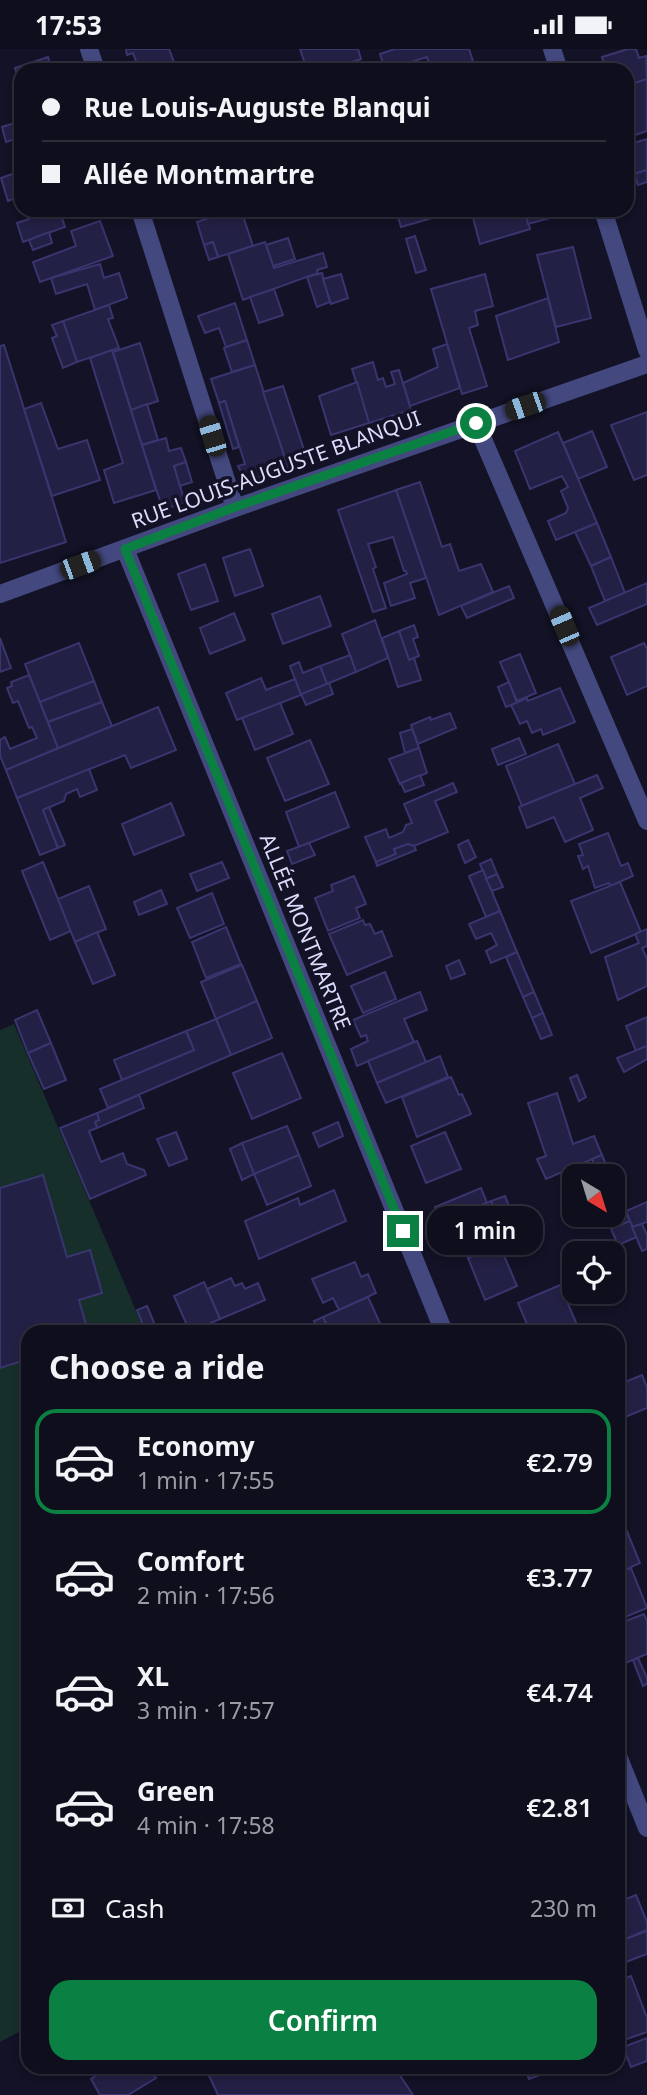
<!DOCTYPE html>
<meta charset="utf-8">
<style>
body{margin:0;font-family:"Noto Sans",sans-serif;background:#1c1c29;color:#f1f3f6;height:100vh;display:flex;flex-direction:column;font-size:26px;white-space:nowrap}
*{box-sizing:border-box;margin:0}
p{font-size:23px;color:#9b9ca3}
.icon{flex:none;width:38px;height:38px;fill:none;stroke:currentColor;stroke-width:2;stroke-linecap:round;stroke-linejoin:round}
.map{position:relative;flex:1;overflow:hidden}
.sheet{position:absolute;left:21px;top:1276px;width:604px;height:749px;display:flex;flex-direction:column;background:#0e0e1c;border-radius:21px;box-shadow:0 4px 10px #0003,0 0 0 2px #2e2e3b}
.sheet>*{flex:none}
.banner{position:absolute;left:14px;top:14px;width:620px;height:154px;border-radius:21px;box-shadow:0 4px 10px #0003,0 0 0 2px #2e2e3b;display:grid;align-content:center;height:154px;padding:0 28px;background:#0e0e1c}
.needle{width:46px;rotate:142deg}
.tools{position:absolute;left:562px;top:1115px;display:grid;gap:14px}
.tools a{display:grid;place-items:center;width:63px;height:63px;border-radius:14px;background:#0e0e1c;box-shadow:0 4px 10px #0003,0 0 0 2px #2e2e3b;font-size:35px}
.end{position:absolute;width:32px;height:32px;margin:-16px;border:9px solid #0b8043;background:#fff;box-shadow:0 0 0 4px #fff}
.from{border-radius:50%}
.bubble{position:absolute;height:49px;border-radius:21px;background:#0e0e1c;box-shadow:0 4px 10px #0003,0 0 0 2px #2e2e3b;font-size:23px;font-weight:600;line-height:49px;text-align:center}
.car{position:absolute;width:21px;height:42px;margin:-21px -10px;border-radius:9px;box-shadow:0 0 5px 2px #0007;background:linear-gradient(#222 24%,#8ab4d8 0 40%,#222 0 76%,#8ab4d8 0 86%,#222 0)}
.banner b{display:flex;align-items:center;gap:24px;height:66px;font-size:26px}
.banner b+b{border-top:2px solid #2e2e3b}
.banner i{width:18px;height:18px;background:#f1f3f6}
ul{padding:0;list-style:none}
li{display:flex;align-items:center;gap:21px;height:105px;margin:0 14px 10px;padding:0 14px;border:4px solid transparent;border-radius:21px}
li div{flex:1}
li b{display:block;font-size:26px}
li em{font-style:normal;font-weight:600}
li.on{border-color:#0b8043}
li>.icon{width:63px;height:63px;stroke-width:1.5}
h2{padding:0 28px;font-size:32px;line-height:84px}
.pay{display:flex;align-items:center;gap:18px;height:77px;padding:0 28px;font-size:26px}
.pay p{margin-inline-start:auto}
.action{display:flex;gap:14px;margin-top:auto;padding:14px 28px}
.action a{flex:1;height:80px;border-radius:21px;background:#0b8043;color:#fff;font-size:28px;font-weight:600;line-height:80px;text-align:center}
.status{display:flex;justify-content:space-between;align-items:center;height:49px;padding:0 35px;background:#0e0e1c;direction:ltr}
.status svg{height:19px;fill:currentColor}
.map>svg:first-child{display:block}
.green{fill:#162f2b}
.building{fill:#232045;stroke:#39356e;stroke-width:2}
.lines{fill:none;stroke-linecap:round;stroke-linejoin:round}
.minor{stroke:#43487f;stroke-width:18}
.route{stroke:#0b8043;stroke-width:9}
.labels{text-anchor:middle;stroke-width:7;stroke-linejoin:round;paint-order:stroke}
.street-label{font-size:21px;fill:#dbdcfb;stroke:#131226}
</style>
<div class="status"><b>17:53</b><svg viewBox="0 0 49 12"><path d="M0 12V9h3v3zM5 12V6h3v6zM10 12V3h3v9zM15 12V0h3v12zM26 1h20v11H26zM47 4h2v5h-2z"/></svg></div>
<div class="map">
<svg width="647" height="2046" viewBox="0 0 647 2046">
<rect width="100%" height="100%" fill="#131226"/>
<polygon class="green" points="14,975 145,1283 28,1283 28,1978 0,1993 0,981"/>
<g class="building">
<polygon points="126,0 169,0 177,21 139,21 133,4 127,6"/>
<polygon points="300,0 358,0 361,10 328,21 307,21"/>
<polygon points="395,0 469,0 473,12 454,18 454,16 431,21 427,8 385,21 380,5"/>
<polygon points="628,0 636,0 639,9 646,7 647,30 626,37 626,21 606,21 602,8"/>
<polygon points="48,8 52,21 21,21 21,39 15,19"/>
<polygon points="647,30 647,82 635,86 626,60 626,37"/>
<polygon points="21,72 21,88 6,93 2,78"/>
<polygon points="647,90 647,121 633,125 626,104 626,96"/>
<polygon points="647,121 647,133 638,136 634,125"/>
<polygon points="21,122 21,147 8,152 1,129"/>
<polygon points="26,161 59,161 65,178 23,193 17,174 29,170"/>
<polygon points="234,161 241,161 253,197 218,208 213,193 204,196 197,173"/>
<polygon points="396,161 438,161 439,167 401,178"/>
<polygon points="500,161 525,161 530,180 480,195 473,169"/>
<polygon points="525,161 559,161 561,166 528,175"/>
<polygon points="100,172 113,207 40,233 33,213 76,197 71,182"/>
<polygon points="49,183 52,194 33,201 29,191"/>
<polygon points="415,187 426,221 416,224 406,190"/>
<polygon points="288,189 295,210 273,217 266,196"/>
<polygon points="213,193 218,208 209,211 204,196"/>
<polygon points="265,193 274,219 323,204 327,218 317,221 318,224 243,251 228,205"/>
<polygon points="573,198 591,269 556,278 537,206"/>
<polygon points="100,215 104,229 119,224 127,249 95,261 87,235 56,245 51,229"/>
<polygon points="322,224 330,253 317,258 307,228"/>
<polygon points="341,225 348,249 331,255 323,230"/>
<polygon points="485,225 493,257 475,262 478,276 469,279 487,337 462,345 431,240"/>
<polygon points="274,240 283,266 259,274 250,248"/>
<polygon points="548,249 559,293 508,311 496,267"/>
<polygon points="235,254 247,291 226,298 219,279 205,284 198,267"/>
<polygon points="109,256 113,269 108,270 119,299 77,313 63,272"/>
<polygon points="63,272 77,313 63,319 52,289 57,287 52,276"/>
<polygon points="247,291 255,316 232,323 224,299"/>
<polygon points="140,294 158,352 131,361 113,303"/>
<polygon points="447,295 460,339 410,357 403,334 438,318 433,300"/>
<polygon points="4,296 66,493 0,514 0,297"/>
<polygon points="112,301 156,441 114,454 104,421 123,414 90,309"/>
<polygon points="373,313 378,331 383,329 386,338 395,335 391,323 399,321 411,361 369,374 352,320"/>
<polygon points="255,316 288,418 246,432 238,417 245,415 225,352 219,354 211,330"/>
<polygon points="357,333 369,374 331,386 319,347"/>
<polygon points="283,337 307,410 288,418 263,343"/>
<polygon points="225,352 239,398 233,400 219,354"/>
<polygon points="41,354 58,400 87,391 100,431 52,447 24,360"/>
<polygon points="147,355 158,391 142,396 131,361"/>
<polygon points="647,363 647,426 634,431 611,376"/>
<polygon points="592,382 607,418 578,430 563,394"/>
<polygon points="558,383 597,474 556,491 548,472 566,464 568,459 561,442 568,438 562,427 530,440 515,402"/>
<polygon points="166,389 169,402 181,399 186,413 174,417 185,453 163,461 142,396"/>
<polygon points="186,413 192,433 180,437 174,417"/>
<polygon points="420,433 442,498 450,495 459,522 481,515 493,543 439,566 396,441"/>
<polygon points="396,441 426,529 410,534 415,549 391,557 384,534 407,525 406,522 404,522 393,488 368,495 376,518 373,520 386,559 373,563 338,461"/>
<polygon points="597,474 611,508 591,517 575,483"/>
<polygon points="250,500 263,537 235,547 223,509"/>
<polygon points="611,508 625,544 605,552 591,517"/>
<polygon points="205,515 218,552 191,561 178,525"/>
<polygon points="647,534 647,555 597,576 589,559"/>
<polygon points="509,537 514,549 467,569 461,557"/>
<polygon points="320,547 331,577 283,595 272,565"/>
<polygon points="234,564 245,591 210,605 200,579"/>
<polygon points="375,571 388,609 356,623 342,585"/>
<polygon points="414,576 418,588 413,590 419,607 409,611 399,582"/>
<polygon points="399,582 409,611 414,609 421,631 398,638 382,589"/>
<polygon points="0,589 11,619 0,623"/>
<polygon points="79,594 94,632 40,653 25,615"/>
<polygon points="644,594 647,600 647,637 627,646 611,608"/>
<polygon points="520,605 536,644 517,652 500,613"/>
<polygon points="350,606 356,623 327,635 320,617"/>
<polygon points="299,613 303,624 320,617 327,635 301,646 290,617"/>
<polygon points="29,626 58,699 6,721 0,707 0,691 5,688 10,700 37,689 32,678 29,679 18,652 13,654 7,639 12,637 11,633"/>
<polygon points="261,629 266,641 295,630 301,646 237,671 226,644"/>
<polygon points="94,632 102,653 48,673 40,653"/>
<polygon points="509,633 517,654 506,658 498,638"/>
<polygon points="329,634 333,645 306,656 301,645"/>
<polygon points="560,639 575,673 543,686 541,680 532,684 527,672 520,675 511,656 527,649 528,652"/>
<polygon points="102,653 112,677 58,699 48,673"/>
<polygon points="280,654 293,685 255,701 242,669"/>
<polygon points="158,658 176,701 131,719 125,706 17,749 6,721"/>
<polygon points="450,664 456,679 418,695 411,676 430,668 431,671"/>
<polygon points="412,680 419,699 405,704 400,684"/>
<polygon points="519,689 526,705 498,716 492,700"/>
<polygon points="310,691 329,735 285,752 267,709"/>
<polygon points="558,695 575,735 522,757 506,717"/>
<polygon points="419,699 427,724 400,735 389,710"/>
<polygon points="89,720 97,741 80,748 77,740 66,745 64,752 43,761 58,799 40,806 17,749"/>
<polygon points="420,726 424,736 405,743 401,734"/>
<polygon points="597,726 603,739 580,749 593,781 565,793 554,768 527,779 519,758"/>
<polygon points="453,734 457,743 435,752 448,783 414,797 408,795 394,800 396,805 376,813 365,788 386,780 389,789 403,783 406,776 412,774 404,755"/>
<polygon points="335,743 349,778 299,798 286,763"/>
<polygon points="171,754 184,786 134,806 122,775"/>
<polygon points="49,758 65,796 58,799 43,761"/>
<polygon points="608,784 621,817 628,814 633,827 610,837 609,834 595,839 588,817 583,820 578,807 583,806 579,795"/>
<polygon points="468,791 476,808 465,814 458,796"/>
<polygon points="309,794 315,806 292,815 287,802"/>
<polygon points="408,795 414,797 416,801 377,817 376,813 396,805 394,800"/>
<polygon points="491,810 497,825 486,830 480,815"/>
<polygon points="43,813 71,882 50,891 22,822"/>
<polygon points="222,813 229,829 197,842 190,825"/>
<polygon points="483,821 500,862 486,868 469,827"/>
<polygon points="497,825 503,838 492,842 486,830"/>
<polygon points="354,827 366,855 356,859 360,869 328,882 315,849 333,842 331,836"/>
<polygon points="620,833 641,883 591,904 571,852"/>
<polygon points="89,837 106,880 75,893 58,850"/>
<polygon points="161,841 167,855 139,866 134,853"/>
<polygon points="212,844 224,875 190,889 177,859"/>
<polygon points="500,862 517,903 491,914 486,902 497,896 491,884 476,890 469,875"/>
<polygon points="363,871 365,876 370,875 375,885 382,882 392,907 347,926 329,885"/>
<polygon points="226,878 241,915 206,929 192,893"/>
<polygon points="647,880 647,897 642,899 647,910 647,937 618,951 605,908 639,894 635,885"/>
<polygon points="97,883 115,926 93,935 75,893"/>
<polygon points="517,903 534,943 523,948 506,908"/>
<polygon points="459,911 465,925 451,930 446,917"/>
<polygon points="242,916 257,952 216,970 201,933"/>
<polygon points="385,923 396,950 363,964 351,937"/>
<polygon points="420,943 427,961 404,970 414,993 357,1017 351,1000 368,992 366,986 361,988 353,971"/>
<polygon points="534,943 543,964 532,969 523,948"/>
<polygon points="257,952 272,989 231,1006 216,970"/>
<polygon points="37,961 51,994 28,1004 15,971"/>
<polygon points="543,964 552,986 541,990 532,969"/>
<polygon points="647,968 647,997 636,1002 626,977"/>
<polygon points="216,970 231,1006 108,1059 100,1040 194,1001 186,982"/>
<polygon points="186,982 194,1001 122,1031 114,1011"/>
<polygon points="417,992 426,1013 377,1034 368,1012"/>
<polygon points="51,994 66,1031 44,1040 28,1004"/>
<polygon points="647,997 647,1010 624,1023 617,1009"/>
<polygon points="282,1004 301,1049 252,1070 233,1024"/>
<polygon points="440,1007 448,1028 386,1054 377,1034"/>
<polygon points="577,1026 586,1048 579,1052 570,1029"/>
<polygon points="451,1028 459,1046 462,1045 471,1065 417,1088 402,1048"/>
<polygon points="557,1044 573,1095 594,1087 602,1106 546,1130 537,1110 546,1107 528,1054"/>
<polygon points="139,1046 144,1059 97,1079 95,1073 99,1071 97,1064"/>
<polygon points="97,1064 99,1071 95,1073 97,1079 89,1082 101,1113 123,1104 127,1115 144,1121 146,1126 90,1150 60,1079"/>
<polygon points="338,1073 343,1087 319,1098 313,1084"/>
<polygon points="287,1077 299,1106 254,1125 242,1094"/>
<polygon points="176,1083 187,1110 169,1117 157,1090"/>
<polygon points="445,1083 461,1120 426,1134 411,1097"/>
<polygon points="242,1094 254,1125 242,1131 230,1100"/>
<polygon points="299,1106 311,1137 267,1156 254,1125"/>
<polygon points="602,1106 610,1125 611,1127 599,1127 592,1110"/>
<polygon points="43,1126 67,1208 90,1201 102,1244 79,1251 88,1283 28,1283 28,1310 0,1319 0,1139"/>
<polygon points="481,1139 487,1154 441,1173 435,1158"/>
<polygon points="334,1141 346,1172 259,1210 245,1172 298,1149 300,1156"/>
<polygon points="505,1147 522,1188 508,1193 491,1152"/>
<polygon points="491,1152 508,1193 468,1209 451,1169"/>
<polygon points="647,1153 647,1173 632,1178 626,1162"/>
<polygon points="623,1157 630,1172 622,1175 615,1160"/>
<polygon points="630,1172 637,1188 618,1196 611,1180"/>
<polygon points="642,1175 647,1186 647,1200 642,1202 632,1178"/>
<polygon points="500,1197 517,1237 485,1251 468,1209"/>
<polygon points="355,1213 361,1228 368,1225 376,1244 339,1261 333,1249 323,1254 312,1230"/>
<polygon points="231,1229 235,1237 242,1234 245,1240 258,1234 265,1251 220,1270 207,1240"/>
<polygon points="204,1233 220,1270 190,1283 174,1247"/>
<polygon points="560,1236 580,1283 528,1283 530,1282 518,1254"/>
<polygon points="368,1248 384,1283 330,1283 323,1268"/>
<polygon points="147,1257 158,1283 146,1283 137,1261"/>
<polygon points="323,1268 330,1283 319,1283 314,1272"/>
<polygon points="642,1326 647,1338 647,1359 618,1371 618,1339 621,1338 620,1335"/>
<polygon points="624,1475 640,1514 618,1524 618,1478"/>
<polygon points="631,1519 647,1559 618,1571 618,1524"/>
<polygon points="644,1565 647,1572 647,1605 623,1615 618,1604 618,1575"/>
<polygon points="638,1609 647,1629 647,1635 643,1637 633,1611"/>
<polygon points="618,1845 621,1852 636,1846 647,1873 647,1881 618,1893"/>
<polygon points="647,1882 647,1905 618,1916 618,1893"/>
<polygon points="631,1927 647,1969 647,1983 618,1993 618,1932"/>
<polygon points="647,1989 647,2012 631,2018 623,1998"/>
<polygon points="106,2018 149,2018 156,2029 128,2046 100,2046 91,2030 107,2019"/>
<polygon points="205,2018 399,2018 401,2023 399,2025 413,2046 218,2046"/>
<polygon points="524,2018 562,2018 529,2030"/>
</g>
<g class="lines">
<g class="minor">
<polyline points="89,0 96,21"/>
<polyline points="552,0 559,21"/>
<polyline points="140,161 235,459"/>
<polyline points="603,161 647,301"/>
<polyline points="476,374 647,772"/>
<polyline points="125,500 444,1283"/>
<polyline points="0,545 235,459 647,315"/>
<polyline points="618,1707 647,1779"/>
</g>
</g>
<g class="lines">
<polyline class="route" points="403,1182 125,500 235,458 476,374"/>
</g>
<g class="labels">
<g class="street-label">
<text transform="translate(276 421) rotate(-20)" y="7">RUE LOUIS-AUGUSTE BLANQUI</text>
<text transform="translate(305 883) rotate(68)" y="7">ALLÉE MONTMARTRE</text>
</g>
</g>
</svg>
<div class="tools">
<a><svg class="needle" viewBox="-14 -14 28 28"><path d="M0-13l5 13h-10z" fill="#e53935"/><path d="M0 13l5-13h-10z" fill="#9b9ca3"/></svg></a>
<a><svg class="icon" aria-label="locate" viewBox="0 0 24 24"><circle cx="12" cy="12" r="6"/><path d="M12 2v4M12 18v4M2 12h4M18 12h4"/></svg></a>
</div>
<i class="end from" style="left:476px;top:374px"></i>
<i class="end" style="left:403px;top:1182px"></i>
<div class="bubble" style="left:427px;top:1157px;width:116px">1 min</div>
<i class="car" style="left:525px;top:357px;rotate:251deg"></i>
<i class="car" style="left:212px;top:387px;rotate:343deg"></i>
<i class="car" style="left:80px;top:516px;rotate:70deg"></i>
<i class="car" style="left:564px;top:577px;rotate:337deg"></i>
<div class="banner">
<b><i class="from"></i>Rue Louis-Auguste Blanqui</b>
<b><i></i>Allée Montmartre</b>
</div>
<section class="sheet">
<h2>Choose a ride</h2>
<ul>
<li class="on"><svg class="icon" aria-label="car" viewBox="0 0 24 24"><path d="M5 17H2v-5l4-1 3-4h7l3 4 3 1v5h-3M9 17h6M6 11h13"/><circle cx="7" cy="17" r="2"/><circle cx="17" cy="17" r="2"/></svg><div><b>Economy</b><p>1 min · 17:55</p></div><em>€2.79</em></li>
<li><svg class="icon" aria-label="car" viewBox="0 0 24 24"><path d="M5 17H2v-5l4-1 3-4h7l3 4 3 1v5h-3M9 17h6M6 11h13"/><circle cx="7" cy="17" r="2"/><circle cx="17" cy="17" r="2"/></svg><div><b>Comfort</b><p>2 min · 17:56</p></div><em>€3.77</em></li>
<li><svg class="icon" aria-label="car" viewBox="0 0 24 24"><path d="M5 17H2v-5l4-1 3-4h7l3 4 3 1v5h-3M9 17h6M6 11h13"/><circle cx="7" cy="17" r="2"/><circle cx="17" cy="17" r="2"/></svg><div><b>XL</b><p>3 min · 17:57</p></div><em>€4.74</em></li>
<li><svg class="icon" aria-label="car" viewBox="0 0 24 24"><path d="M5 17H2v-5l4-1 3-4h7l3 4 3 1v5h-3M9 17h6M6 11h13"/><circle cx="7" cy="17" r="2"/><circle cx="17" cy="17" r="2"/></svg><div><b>Green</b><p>4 min · 17:58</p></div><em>€2.81</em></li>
</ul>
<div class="pay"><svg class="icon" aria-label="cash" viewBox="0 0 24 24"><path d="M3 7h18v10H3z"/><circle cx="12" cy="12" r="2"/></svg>Cash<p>230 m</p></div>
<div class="action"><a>Confirm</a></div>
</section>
</div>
